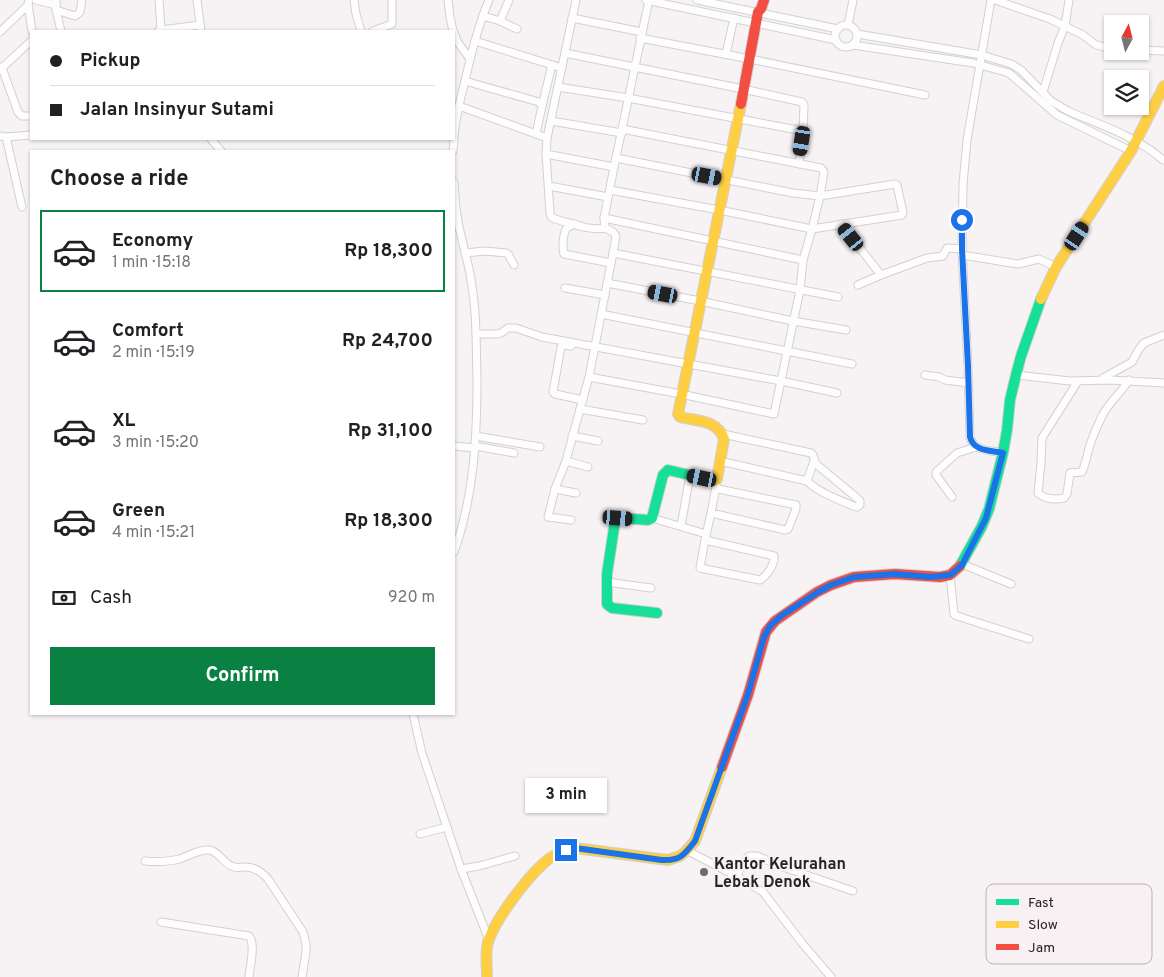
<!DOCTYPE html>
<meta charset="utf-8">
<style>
body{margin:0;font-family:Overpass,sans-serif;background:#f2f2f2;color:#202124;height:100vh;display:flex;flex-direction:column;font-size:19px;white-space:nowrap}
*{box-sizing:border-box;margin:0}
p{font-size:16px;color:#757577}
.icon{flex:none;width:28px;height:28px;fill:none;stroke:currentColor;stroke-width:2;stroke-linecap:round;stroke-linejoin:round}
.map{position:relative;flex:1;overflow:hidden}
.sheet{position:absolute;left:30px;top:150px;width:425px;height:565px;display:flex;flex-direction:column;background:#fff;border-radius:0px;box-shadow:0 1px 4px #0004}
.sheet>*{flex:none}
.top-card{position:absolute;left:30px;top:30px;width:425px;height:110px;border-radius:0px;box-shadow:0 1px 4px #0004;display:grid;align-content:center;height:110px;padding:0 20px;background:#fff}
.needle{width:32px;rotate:7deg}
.tools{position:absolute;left:1104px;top:15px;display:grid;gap:10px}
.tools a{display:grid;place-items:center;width:45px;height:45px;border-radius:0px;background:#fff;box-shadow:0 1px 4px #0004;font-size:25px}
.end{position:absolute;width:22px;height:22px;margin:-11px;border:6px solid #1a73e8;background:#fff;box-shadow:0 0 0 2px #fff}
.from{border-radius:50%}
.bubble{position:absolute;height:35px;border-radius:0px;background:#fff;box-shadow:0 1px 4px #0004;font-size:16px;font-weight:700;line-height:35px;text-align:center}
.car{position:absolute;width:15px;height:30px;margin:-15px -8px;border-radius:6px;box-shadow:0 0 4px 1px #0007;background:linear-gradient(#222 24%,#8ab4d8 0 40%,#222 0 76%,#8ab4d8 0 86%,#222 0)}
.top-card b{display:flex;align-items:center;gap:18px;height:48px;font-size:19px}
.top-card b+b{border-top:1px solid #e0e0e0}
.top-card i{width:12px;height:12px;background:#202124}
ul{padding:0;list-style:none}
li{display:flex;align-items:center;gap:15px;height:82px;margin:0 10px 8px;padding:0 10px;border:2px solid transparent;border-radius:0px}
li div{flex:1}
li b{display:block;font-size:19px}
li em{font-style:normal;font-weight:700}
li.selected{border-color:#0b8043}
li>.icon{width:45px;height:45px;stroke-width:1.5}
h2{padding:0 20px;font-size:22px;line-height:60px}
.pay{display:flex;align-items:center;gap:12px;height:55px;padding:0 20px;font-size:19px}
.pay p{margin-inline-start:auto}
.primary-button{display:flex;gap:10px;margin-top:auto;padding:10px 20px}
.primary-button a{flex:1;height:58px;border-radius:0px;background:#0b8043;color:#fff;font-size:20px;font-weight:700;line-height:58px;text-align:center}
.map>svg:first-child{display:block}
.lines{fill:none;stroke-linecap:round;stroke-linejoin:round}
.street-casing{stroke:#d3d0d1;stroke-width:9}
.fast-casing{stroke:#d3d0d1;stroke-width:12}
.slow-casing{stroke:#d3d0d1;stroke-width:12}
.jam-casing{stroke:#d3d0d1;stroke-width:12}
.street{stroke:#fefdfd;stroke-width:7}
.fast{stroke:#16e098;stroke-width:10}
.slow{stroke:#ffcf43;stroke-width:10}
.jam{stroke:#f24e42;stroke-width:10}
.route{stroke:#1a73e8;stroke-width:6}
.poi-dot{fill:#6f6b6d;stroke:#f8f1f3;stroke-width:2}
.labels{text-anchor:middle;stroke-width:4.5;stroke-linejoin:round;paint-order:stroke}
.poi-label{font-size:16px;font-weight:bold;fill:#262324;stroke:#f8f1f3;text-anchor:start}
.key{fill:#f8f1f3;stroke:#b9b3b5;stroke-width:1}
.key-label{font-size:14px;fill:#262324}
</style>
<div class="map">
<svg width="1164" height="977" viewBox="0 0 1164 977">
<rect width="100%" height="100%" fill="#f7f2f4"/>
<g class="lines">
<g class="street-casing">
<g id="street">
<polyline points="29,0 28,5 32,31"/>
<polyline points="36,0 56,5"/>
<polyline points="56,0 56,10 61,31"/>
<polyline points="197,0 201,31"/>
<polyline points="354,0 356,14 361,31"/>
<polyline points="448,0 450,17 453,31"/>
<path d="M576 0 547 138 546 154 550 213 551 217 555 219C570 223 590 231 605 228L604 218 614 167 649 0"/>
<polyline points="646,0 836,40"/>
<polyline points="697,0 838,29"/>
<path d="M991 0 967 140 963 184 962 249 968 367 970 437C974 452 991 450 1003 453"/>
<polyline points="995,0 1050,19 1083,35 1096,45 1112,49"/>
<polyline points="56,10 75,16 80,12 82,0"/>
<polyline points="483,16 500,21 517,29"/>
<polyline points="572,18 642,32"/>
<polyline points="500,21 509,0"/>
<polyline points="848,25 853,0"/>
<circle cx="846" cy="36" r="11"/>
<polyline points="161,30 200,25"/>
<polyline points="158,31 161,30 159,0"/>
<polyline points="373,31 392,24 392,0"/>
<polyline points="0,32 28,5"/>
<polyline points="454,32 457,41 470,59"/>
<path d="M857 34 982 55 1011 64 1021 70 1051 101 1068 111C1100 125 1136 136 1163 160"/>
<polyline points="640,38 750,59 925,95"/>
<polyline points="475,41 562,68"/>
<polyline points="853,45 973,63 1009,73 1057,115 1131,151"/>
<polyline points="1140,50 1164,51"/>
<polyline points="565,53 743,89 802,102 804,105 803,131"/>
<polyline points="726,54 734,18"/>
<polyline points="0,67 2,68 31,41"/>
<polyline points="2,68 18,112 22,116 31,116"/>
<polyline points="465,81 539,102 542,106 536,134"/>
<polyline points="558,87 628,98 803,131 799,164"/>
<polyline points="1043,92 1058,43 1065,26 1069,0"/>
<polyline points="459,106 547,138"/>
<polyline points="542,106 552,65"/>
<polyline points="551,121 622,133"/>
<polyline points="0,136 6,137 31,135"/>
<polyline points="6,137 22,207"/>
<path d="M454 138C455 119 460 100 465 81 471 54 478 26 489 0"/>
<polyline points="211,139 221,151"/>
<polyline points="453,151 454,139"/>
<polyline points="546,154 614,167"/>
<path d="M454 182C455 200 456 218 461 235 464 250 469 265 471 280 477 313 476 346 477 379 477 437 474 497 454 552"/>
<polyline points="549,186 608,197"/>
<polyline points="610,190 719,210 812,229 902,215 903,213 897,185 895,184 820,196 793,193 616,158"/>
<polyline points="604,218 803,260"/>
<path d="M575 224C573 225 568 227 567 228 563 232 562 249 564 254L611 263"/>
<polyline points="841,224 881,275 927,258 943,256 947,248 962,249"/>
<polyline points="605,228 613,232 616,236 613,253 589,377 580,409 643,420"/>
<polyline points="465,253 485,251 506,253 508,254 514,265"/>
<polyline points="613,253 838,297"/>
<polyline points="962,255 1018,264 1039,259 1056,267"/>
<polyline points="607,283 700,301 793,321 846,330"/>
<polyline points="858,285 881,275"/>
<polyline points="565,288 605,295"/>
<polyline points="601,314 852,364"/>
<polyline points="476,334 497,334 501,333 508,328 516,328 542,337 781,381 837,393"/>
<polyline points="571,346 563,345 561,347 553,392 555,394 583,400"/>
<polyline points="925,375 939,377 945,380 969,383"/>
<polyline points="1016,375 1070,381 1110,380 1164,383"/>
<polyline points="589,377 681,394 774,414 800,290 803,260 812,229 820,196 824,172 821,168 622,129"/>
<polyline points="1103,378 1132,362 1139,349 1144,343 1164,335"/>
<path d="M1078 381 1042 438 1041 463 1038 493C1045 499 1055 500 1064 498L1067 494 1070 473 1082 472C1086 463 1087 455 1090 445 1093 435 1098 425 1102 416 1109 402 1121 393 1129 380"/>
<polyline points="476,436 540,447"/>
<polyline points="572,436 598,441"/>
<polyline points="454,446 475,448"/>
<polyline points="475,446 514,453"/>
<polyline points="566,461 588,467"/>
<path d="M720 461 807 481C819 493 838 499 853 506L857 507 860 505V501L857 498 816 464 813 455 811 453 723 434"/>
<polyline points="716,480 715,484 718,489 796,505 796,509 788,529 785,530 711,513 716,487"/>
<polyline points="807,481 814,461"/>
<polyline points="555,489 576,493"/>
<polyline points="952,497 936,475 936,472 957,453 976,447"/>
<polyline points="652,518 706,534"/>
<polyline points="571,520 548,517 555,489 566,461 580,409"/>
<polyline points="681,526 690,475"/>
<path d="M705 540 700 568 760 580C767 576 775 564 774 556L705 540 711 513"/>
<polyline points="962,564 1011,584"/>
<polyline points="950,575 954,614 957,616 1029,639"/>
<polyline points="607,582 651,588"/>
<polyline points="413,714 422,753 461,869 489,940"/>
<polyline points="420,834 447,827"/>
<polyline points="688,851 736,876 763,892 802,943 831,977"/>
<path d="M145 861C157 862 168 862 179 859 189 856 199 849 209 850 219 851 224 865 234 867 238 868 241 867 245 867 255 867 262 872 268 879L303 932 306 944V952L302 977"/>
<polyline points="461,869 479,866 515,856"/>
<polyline points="736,876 747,858 749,856 757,856 783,867 853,891"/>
<path d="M161 922 249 936C256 944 250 966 249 977"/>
</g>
</g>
<g class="fast-casing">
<g id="fast">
<polyline points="960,566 982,526 989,509 1003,453 1007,430 1010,400 1016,375 1021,356 1041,299"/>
<polyline points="657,613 612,608 607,604 607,574 615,521 619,518 648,520 652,518 663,475 668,470 711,480"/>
</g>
</g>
<g class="slow-casing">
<g id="slow">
<polyline points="1041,299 1056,267 1131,151 1164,86"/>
<path d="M711 480 714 481 717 479 724 439C718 420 697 421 680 417L678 414 741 104"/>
<path d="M487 977C487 966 485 953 488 942 496 918 530 873 550 858 558 853 566 850 575 848L668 860 680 856 686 851 695 841 722 767"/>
</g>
</g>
<g class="jam-casing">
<g id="jam">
<polyline points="741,104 758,12 761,9 764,0"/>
<polyline points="722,767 748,695 766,632 775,621 817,592 831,585 854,577 895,574 940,577 950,575 960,566"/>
</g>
</g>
<use href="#street" class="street"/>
<use href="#fast" class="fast"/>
<use href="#slow" class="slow"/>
<use href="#jam" class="jam"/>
</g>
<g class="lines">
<path class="route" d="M566 850 575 848 662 860C680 861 684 855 695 841L748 694 764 637 770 626 781 616 818 592 831 585 854 577 895 574 931 577 950 575 962 565 966 557 986 518 1003 453C991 450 974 452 970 437L968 366 962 249V220"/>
</g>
<circle class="poi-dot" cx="704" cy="872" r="5"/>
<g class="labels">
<g class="poi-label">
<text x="714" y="869">Kantor Kelurahan<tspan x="714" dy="18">Lebak Denok</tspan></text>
</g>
</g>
<rect x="986" y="884" width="166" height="80" rx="8" class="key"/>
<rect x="996" y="899" width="23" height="6" fill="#16e098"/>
<rect x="996" y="921" width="23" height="7" fill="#ffcf43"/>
<rect x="996" y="944" width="23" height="6" fill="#f24e42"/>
<g class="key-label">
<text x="1028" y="907">Fast</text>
<text x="1028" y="929">Slow</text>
<text x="1028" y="952">Jam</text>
</g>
</svg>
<div class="tools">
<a><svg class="needle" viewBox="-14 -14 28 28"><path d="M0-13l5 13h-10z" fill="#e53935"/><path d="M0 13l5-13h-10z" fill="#757577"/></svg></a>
<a><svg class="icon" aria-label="layers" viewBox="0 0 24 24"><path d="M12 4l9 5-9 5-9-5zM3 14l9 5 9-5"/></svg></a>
</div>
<i class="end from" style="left:962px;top:220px"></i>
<i class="end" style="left:566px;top:850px"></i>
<div class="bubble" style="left:525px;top:778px;width:82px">3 min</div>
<i class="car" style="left:802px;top:141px;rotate:189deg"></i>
<i class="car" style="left:707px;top:176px;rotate:101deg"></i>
<i class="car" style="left:1077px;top:236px;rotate:33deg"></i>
<i class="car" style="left:851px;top:237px;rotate:321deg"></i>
<i class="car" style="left:663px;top:294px;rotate:281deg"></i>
<i class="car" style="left:702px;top:478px;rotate:282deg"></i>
<i class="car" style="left:618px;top:518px;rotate:94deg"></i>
<div class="top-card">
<b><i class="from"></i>Pickup</b>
<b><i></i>Jalan Insinyur Sutami</b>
</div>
<section class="sheet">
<h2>Choose a ride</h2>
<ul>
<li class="selected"><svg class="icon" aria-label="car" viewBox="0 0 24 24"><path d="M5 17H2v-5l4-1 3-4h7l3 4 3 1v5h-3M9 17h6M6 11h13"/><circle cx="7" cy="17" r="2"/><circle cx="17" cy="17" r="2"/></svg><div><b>Economy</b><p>1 min · 15:18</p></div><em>Rp 18,300</em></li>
<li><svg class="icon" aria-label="car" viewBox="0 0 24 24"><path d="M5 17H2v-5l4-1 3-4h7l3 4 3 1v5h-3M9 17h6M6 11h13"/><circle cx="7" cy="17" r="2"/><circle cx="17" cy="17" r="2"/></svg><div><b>Comfort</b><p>2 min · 15:19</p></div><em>Rp 24,700</em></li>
<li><svg class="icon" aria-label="car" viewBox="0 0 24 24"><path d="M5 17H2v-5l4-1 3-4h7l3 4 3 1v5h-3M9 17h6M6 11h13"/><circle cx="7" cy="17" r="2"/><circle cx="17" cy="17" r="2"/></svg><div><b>XL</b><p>3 min · 15:20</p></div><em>Rp 31,100</em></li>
<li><svg class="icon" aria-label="car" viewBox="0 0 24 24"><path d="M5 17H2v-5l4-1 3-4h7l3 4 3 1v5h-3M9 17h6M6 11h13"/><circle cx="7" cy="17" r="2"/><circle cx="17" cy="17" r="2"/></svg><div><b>Green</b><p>4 min · 15:21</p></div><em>Rp 18,300</em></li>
</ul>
<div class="pay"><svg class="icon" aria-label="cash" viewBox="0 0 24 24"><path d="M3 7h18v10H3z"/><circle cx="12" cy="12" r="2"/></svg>Cash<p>920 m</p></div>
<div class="primary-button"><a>Confirm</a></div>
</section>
</div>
